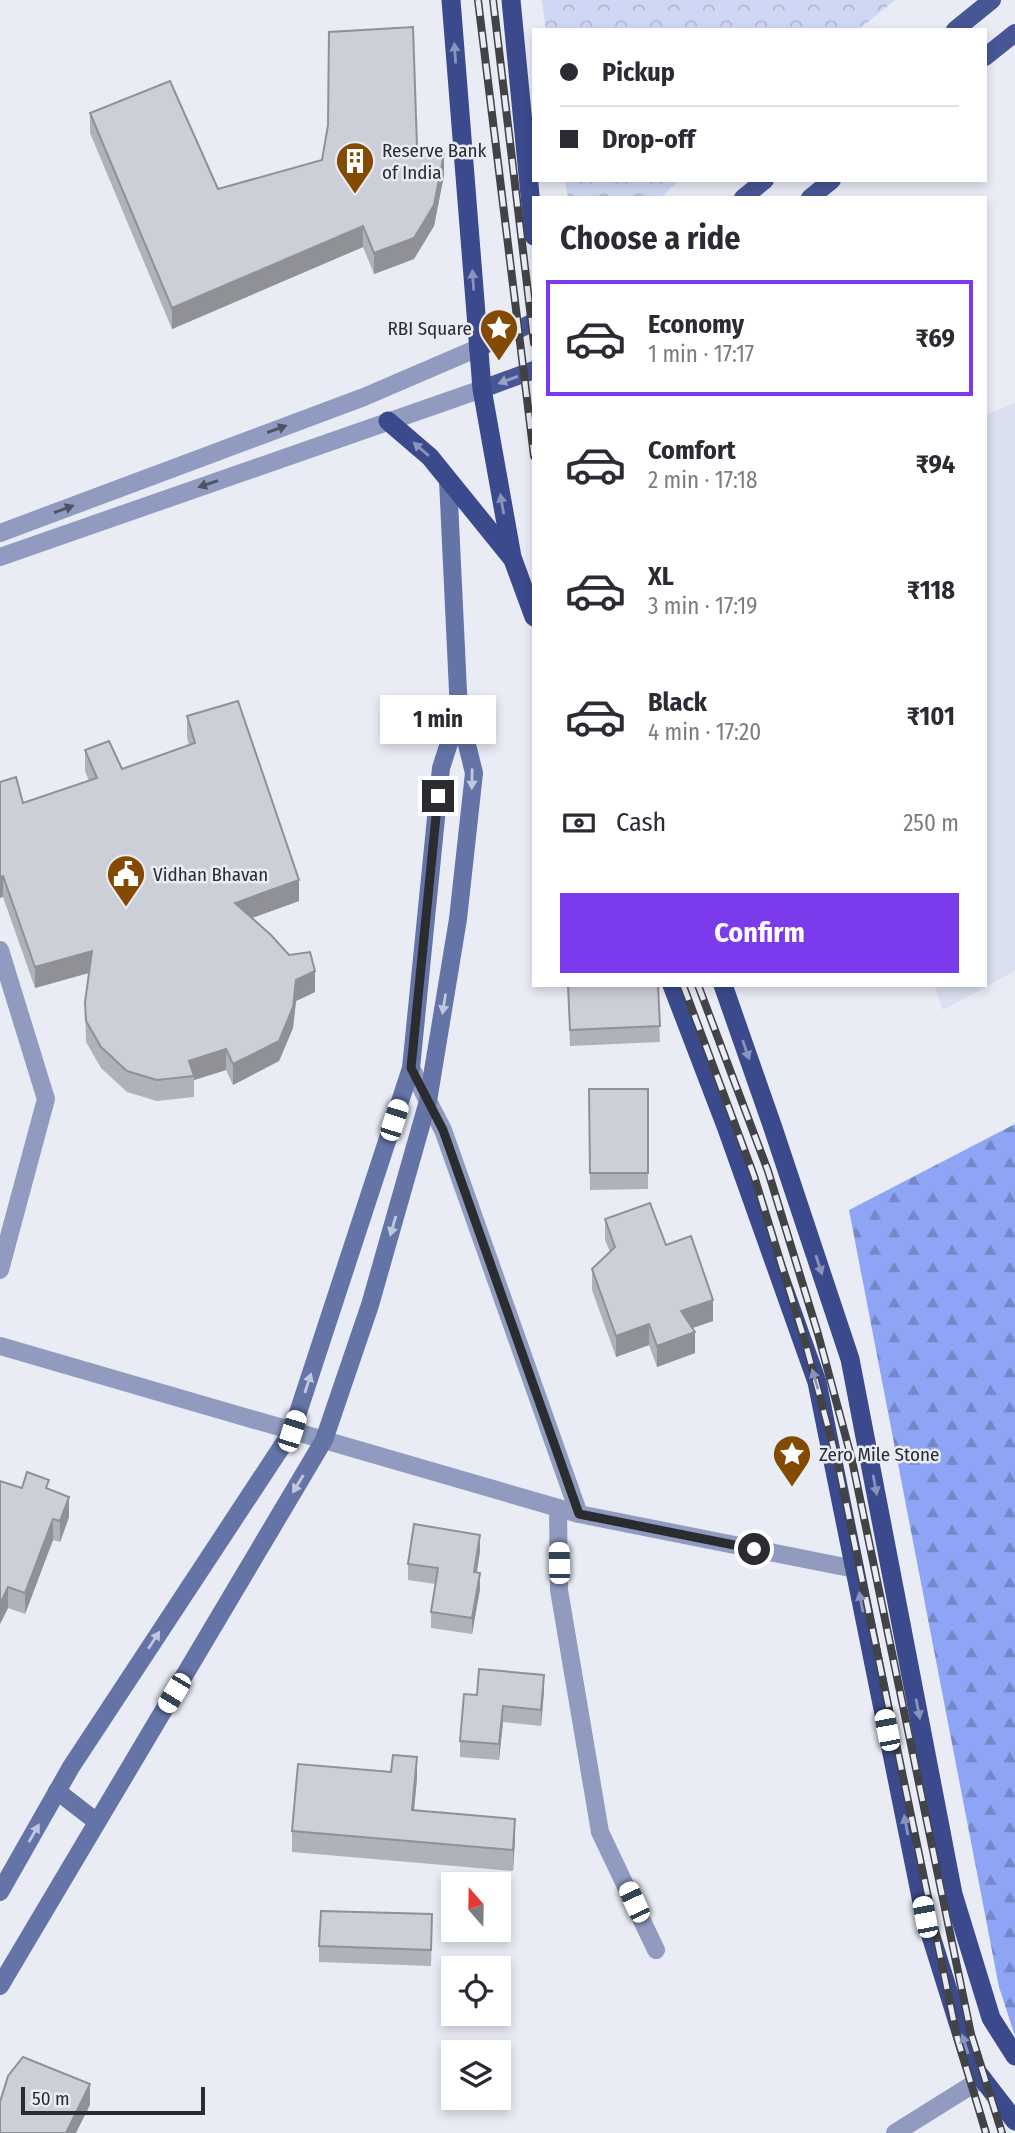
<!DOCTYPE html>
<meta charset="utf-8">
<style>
body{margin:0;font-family:"Fira Sans Condensed",sans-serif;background:#f2f2f3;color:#2b2b33;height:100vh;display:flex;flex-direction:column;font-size:26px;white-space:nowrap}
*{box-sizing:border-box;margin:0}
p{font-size:23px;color:#7c7c81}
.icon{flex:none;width:38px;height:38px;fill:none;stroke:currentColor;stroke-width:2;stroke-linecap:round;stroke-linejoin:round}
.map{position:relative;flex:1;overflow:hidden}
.drawer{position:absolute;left:532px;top:196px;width:455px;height:791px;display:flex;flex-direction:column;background:#fff;border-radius:0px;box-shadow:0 4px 10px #0003}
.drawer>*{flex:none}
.guide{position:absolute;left:532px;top:28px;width:455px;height:154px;border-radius:0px;box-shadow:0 4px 10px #0003;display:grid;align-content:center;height:154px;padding:0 28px;background:#fff}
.needle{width:46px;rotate:340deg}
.tools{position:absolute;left:441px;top:1872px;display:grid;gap:14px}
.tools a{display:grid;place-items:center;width:70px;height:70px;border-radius:0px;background:#fff;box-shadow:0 4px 10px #0003;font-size:35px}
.scale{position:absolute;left:21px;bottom:18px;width:184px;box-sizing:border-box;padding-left:7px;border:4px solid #2b2c2f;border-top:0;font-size:19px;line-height:24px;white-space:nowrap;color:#2b2c2f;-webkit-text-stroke:5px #e9ecf5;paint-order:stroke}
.end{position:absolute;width:32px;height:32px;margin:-16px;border:9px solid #2b2c2f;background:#fff;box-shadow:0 0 0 4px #fff}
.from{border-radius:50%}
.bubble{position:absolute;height:49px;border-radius:0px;background:#fff;box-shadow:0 4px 10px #0003;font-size:23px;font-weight:700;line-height:49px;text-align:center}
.car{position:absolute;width:21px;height:42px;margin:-21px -10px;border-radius:9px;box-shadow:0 0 5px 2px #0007;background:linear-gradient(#fff 24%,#345 0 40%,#fff 0 76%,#345 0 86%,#fff 0)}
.guide b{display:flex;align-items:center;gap:24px;height:66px;font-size:26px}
.guide b+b{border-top:2px solid #e1e1e2}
.guide i{width:18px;height:18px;background:#2b2b33}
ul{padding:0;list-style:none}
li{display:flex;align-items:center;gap:21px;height:116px;margin:0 14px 10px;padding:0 14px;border:4px solid transparent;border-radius:0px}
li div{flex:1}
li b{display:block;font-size:26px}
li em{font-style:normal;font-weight:700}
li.selected{border-color:#7c3aed}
li>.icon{width:63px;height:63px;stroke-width:1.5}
h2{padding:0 28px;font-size:32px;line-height:84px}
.pay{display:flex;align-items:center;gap:18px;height:77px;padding:0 28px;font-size:26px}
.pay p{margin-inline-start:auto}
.action{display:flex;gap:14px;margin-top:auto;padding:14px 28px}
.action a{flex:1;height:80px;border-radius:0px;background:#7c3aed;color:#fff;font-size:28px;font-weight:700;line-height:80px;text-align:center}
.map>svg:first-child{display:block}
.built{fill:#dae0ef}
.forest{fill:url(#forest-firs)}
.park{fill:url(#park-crowns)}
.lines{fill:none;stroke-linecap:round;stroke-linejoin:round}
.minor{stroke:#909bbf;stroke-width:18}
.tertiary{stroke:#909bbf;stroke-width:18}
.secondary{stroke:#6574a7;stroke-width:18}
.primary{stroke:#475795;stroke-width:18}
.trunk{stroke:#3b4a8c;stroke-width:19}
.rail-casing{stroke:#424347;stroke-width:8}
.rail{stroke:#e9ecf5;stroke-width:5;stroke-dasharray:16;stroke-linecap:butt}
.wall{fill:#afb2b9}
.shaded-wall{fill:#8f9196}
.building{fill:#cccfd7;stroke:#8f9196;stroke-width:2}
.oneway{fill:#8993bb}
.oneway2{fill:#98a2c5}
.oneway3{fill:#4e5361}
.oneway4{fill:#c1c8de}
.route{stroke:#2b2c2f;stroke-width:9}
.labels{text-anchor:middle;stroke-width:5;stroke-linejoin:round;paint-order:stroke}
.poi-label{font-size:19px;fill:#2b2c2f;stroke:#e9ecf5;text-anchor:start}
</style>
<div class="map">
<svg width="1015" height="2133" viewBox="0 0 1015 2133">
<defs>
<pattern id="forest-firs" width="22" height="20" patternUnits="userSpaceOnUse" patternTransform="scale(1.75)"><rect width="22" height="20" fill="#8ea5f5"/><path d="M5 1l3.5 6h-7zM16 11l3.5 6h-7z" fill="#7487c7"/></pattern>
<pattern id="park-crowns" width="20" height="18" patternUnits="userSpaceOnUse" patternTransform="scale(1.75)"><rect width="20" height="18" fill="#ced7f4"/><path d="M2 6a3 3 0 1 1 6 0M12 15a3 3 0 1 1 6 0" fill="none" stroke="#b1b9d2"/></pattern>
</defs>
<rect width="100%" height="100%" fill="#e9ecf5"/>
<polygon class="built" points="1015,403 1015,971 943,1010 934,985 985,985 985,415"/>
<polygon class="forest" points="1015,1124 1015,2036 999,1987 849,1210"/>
<g class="park">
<polygon points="542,0 895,0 858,30 546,30"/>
<polygon points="565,180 680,180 660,198 568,198"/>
</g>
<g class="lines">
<g class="minor">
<polyline points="0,950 46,1099 0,1270"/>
<polyline points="411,1068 443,1130 579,1514"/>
<polyline points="558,1508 559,1590 600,1832 656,1950"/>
<polyline points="895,2133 983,2078"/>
</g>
<g class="tertiary">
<polyline points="0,533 364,397 478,348"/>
<polyline points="0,557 482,389"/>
<polyline points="0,1346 579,1514 855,1569"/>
</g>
<g class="secondary">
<polyline points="57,1791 97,1822"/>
<polyline points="0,1892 71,1767 292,1431 411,1068 441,768 459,712"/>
<polyline points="0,1986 324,1440 370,1305 428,1101 458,919 474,773 459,712 448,480"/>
</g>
<g class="primary">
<polyline points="955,30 992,0"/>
<polyline points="985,57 1015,33"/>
<polyline points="743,198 765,180"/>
<polyline points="810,198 832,180"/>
<polyline points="478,348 534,322"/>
<polyline points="482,389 534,370"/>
</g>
<g class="trunk">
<polyline points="451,0 482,389 512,557 534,617"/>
<polyline points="511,0 534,236"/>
<polyline points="388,421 430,457 511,557"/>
<polyline points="672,985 726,1126 817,1382 925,1917 971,2064 1015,2121"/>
<polyline points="723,985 773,1128 850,1359 953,1894 991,2018 1015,2056"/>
</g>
<g class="rail-casing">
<g id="rail">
<polyline points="478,0 534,456"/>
<polyline points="493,0 534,343"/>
<polyline points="683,985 754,1176 804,1338 838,1464 957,2037 986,2133"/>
<polyline points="698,985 768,1171 818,1334 852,1460 971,2034 1002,2133"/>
</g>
</g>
<use href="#rail" class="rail"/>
</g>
<g class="wall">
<polygon points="90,113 218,189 417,147 444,175 434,226 414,259 374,274 363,247 172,329 90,133"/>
<polygon points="187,716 299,901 252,918 315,992 296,1001 293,1028 279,1061 233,1085 226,1070 194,1080 194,1097 157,1101 127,1092 101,1068 86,1042 85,1002 89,973 35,988 3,897 0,782 23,803 89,781 85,771 85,750 122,769 189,745 187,737"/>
<polygon points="568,985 658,985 660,1042 570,1046"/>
<polygon points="589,1089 648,1089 648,1189 590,1190"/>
<polygon points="605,1219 666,1245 713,1321 692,1328 695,1353 657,1367 649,1345 616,1357 592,1290 592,1269 610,1252 605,1240"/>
<polygon points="22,1488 49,1489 69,1517 60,1542 53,1540 25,1614 8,1608 0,1624"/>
<polygon points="480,1551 477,1573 480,1589 472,1634 431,1628 431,1612 436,1584 408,1580 408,1564"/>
<polygon points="544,1691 541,1726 503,1722 499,1760 460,1757 460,1741 477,1695"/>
<polygon points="417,1778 414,1811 515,1839 513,1871 292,1852 292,1831"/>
<polygon points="432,1930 431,1966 319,1962 319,1946"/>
</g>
<g class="shaded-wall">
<polygon points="444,154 444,175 434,226 414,259 374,274 374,253"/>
<polygon points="363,226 363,247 172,329 172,308"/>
<polygon points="3,876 3,897 0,898 0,877"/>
<polygon points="299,880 299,901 235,924 235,903"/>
<polygon points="92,951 92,972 35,988 35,967"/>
<polygon points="315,971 315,992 296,1001 293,1028 279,1061 233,1085 233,1064 296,980"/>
<polygon points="226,1049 226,1070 194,1080 194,1076 189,1061"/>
<polygon points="713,1300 713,1321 681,1332 681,1311"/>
<polygon points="649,1324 649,1345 616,1357 616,1336"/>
<polygon points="695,1332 695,1353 657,1367 657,1346"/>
<polygon points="69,1497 69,1517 60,1542 60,1521"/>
<polygon points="53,1519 53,1540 25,1614 25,1593"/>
<polygon points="480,1535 480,1551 474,1588 474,1572"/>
<polygon points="480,1573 480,1589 472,1634 472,1618"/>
<polygon points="8,1587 8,1608 0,1624 0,1604"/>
<polygon points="544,1675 544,1691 541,1726 541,1710"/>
<polygon points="503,1706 503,1722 499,1760 499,1744"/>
<polygon points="417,1757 417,1778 412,1831 412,1810"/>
<polygon points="515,1819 515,1839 513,1871 513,1850"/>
<polygon points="90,2084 90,2105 76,2133 66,2133"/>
</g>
<g class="building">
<polygon points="413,27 417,147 444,154 434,205 414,238 374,253 363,226 172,308 90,113 170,81 218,189 322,160 328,125 329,32"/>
<polygon points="238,701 299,880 235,903 271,935 289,955 310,952 315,971 296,980 293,1007 279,1041 233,1064 226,1049 189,1061 194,1076 157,1080 127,1071 101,1047 86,1021 85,1002 92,951 35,967 3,876 0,877 0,782 16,777 23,803 97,778 85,750 109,741 122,769 195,743 187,716"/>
<polygon points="568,985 658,985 660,1026 570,1030"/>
<polygon points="589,1089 648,1089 648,1173 590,1173"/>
<polygon points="650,1203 666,1245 691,1236 713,1300 681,1311 695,1332 657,1346 649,1324 616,1336 592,1269 615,1247 605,1219"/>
<polygon points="27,1472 49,1480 46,1488 69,1497 60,1521 53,1519 25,1593 8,1587 0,1604 0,1481 22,1488"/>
<polygon points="414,1524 480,1535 474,1572 480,1573 472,1618 431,1612 438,1568 408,1564"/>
<polygon points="479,1669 544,1675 541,1710 503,1706 499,1744 460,1741 464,1694 477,1695"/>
<polygon points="393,1755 417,1757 412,1810 515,1819 513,1850 292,1831 298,1764 391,1772"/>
<polygon points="321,1911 432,1914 431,1950 319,1946"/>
<polygon points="23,2057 90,2084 66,2133 0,2133 0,2102 8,2076"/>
</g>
<defs><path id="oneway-solid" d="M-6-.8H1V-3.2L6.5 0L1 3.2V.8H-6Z" transform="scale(1.75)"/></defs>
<g class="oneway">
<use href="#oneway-solid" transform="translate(455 53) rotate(-94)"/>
<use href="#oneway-solid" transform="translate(473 280) rotate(-94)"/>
<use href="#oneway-solid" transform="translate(421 449) rotate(-139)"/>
<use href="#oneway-solid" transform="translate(502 504) rotate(-100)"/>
<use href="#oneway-solid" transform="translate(746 1050) rotate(71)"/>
<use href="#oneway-solid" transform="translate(819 1265) rotate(72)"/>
<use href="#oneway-solid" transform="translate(815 1379) rotate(-107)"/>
<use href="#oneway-solid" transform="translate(875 1485) rotate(79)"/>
<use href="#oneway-solid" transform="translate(861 1602) rotate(-101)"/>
<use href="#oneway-solid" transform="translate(918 1709) rotate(79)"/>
<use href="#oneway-solid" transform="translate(906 1825) rotate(-101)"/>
<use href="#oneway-solid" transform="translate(965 2044) rotate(-108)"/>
</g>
<use class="oneway2" href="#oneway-solid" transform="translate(508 380) rotate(160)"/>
<g class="oneway3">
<use href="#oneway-solid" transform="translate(277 429) rotate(-20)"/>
<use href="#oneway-solid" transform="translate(208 484) rotate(161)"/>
<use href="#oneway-solid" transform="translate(64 509) rotate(-20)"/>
</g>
<g class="oneway4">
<use href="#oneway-solid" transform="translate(472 779) rotate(91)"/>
<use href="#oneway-solid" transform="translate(444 1004) rotate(99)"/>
<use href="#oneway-solid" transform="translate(393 1226) rotate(106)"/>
<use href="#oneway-solid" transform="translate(308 1383) rotate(-72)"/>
<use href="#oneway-solid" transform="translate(298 1484) rotate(121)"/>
<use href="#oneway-solid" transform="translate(154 1640) rotate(-57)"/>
<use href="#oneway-solid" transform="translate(34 1833) rotate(-60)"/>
</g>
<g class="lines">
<polyline class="route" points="438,796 411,1068 443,1130 579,1514 754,1549"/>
</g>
<defs>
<g id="building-pin" transform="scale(2.0125)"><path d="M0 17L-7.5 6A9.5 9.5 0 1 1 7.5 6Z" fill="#854a02" stroke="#e9ecf5"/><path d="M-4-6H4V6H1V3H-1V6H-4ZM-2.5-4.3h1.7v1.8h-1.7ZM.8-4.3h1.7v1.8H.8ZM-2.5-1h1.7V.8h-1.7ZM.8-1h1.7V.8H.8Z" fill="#fff"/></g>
<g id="sight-pin" transform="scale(2.0125)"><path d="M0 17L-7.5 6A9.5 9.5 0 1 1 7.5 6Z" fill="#854a02" stroke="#e9ecf5"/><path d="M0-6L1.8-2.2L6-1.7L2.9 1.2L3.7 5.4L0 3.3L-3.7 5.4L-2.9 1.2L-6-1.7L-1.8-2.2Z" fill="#fff"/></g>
<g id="civic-pin" transform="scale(2.0125)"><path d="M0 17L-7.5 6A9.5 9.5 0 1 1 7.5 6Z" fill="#854a02" stroke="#e9ecf5"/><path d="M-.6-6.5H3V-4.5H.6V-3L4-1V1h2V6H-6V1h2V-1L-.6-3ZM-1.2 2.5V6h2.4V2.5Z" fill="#fff"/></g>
</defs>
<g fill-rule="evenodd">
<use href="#building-pin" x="355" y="161"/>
<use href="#sight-pin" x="499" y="328"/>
<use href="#civic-pin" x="126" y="874"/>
<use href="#sight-pin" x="792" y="1454"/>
</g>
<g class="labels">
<g class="poi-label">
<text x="382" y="157">Reserve Bank<tspan x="382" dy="22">of India</tspan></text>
<text x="472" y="335" text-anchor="end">RBI Square</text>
<text x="153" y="881">Vidhan Bhavan</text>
<text x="819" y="1461">Zero Mile Stone</text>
</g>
</g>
</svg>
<div class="tools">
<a><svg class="needle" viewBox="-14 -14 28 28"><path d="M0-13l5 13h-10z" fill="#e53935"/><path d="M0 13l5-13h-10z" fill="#7c7c81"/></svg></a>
<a><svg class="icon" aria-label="locate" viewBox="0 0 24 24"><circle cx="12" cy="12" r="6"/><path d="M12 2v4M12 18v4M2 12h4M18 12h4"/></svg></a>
<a><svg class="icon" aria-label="layers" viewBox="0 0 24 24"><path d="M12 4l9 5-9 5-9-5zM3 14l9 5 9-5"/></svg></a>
</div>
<div class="scale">50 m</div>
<i class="end from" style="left:754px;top:1549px"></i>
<i class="end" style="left:438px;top:796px"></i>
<div class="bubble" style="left:380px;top:695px;width:116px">1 min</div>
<i class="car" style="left:394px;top:1120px;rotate:18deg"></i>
<i class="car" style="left:292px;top:1431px;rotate:18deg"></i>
<i class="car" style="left:559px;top:1563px;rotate:359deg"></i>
<i class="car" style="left:174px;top:1693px;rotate:211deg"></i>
<i class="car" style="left:887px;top:1730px;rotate:349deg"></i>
<i class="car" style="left:634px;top:1902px;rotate:335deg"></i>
<i class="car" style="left:925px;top:1917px;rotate:349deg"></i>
<div class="guide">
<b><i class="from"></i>Pickup</b>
<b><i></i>Drop-off</b>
</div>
<section class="drawer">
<h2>Choose a ride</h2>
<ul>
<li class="selected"><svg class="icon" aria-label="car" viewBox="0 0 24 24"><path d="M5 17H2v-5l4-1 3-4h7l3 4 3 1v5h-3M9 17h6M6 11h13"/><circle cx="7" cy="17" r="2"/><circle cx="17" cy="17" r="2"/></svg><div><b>Economy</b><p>1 min · 17:17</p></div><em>₹69</em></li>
<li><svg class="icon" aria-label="car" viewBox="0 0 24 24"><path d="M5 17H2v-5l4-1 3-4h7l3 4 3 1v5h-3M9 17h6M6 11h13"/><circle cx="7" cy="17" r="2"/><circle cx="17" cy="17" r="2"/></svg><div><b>Comfort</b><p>2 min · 17:18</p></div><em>₹94</em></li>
<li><svg class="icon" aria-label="car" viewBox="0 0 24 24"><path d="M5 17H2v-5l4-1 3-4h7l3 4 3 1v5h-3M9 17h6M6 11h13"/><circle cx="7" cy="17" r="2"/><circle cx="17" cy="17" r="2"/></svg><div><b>XL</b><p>3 min · 17:19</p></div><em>₹118</em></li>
<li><svg class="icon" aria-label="car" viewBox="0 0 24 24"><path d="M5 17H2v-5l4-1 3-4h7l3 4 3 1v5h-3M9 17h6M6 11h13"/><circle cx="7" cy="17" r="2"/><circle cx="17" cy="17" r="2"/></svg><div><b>Black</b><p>4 min · 17:20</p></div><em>₹101</em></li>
</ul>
<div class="pay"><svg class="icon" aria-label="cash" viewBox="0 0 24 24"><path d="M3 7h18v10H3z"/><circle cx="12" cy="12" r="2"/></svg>Cash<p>250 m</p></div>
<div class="action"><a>Confirm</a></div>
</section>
</div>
